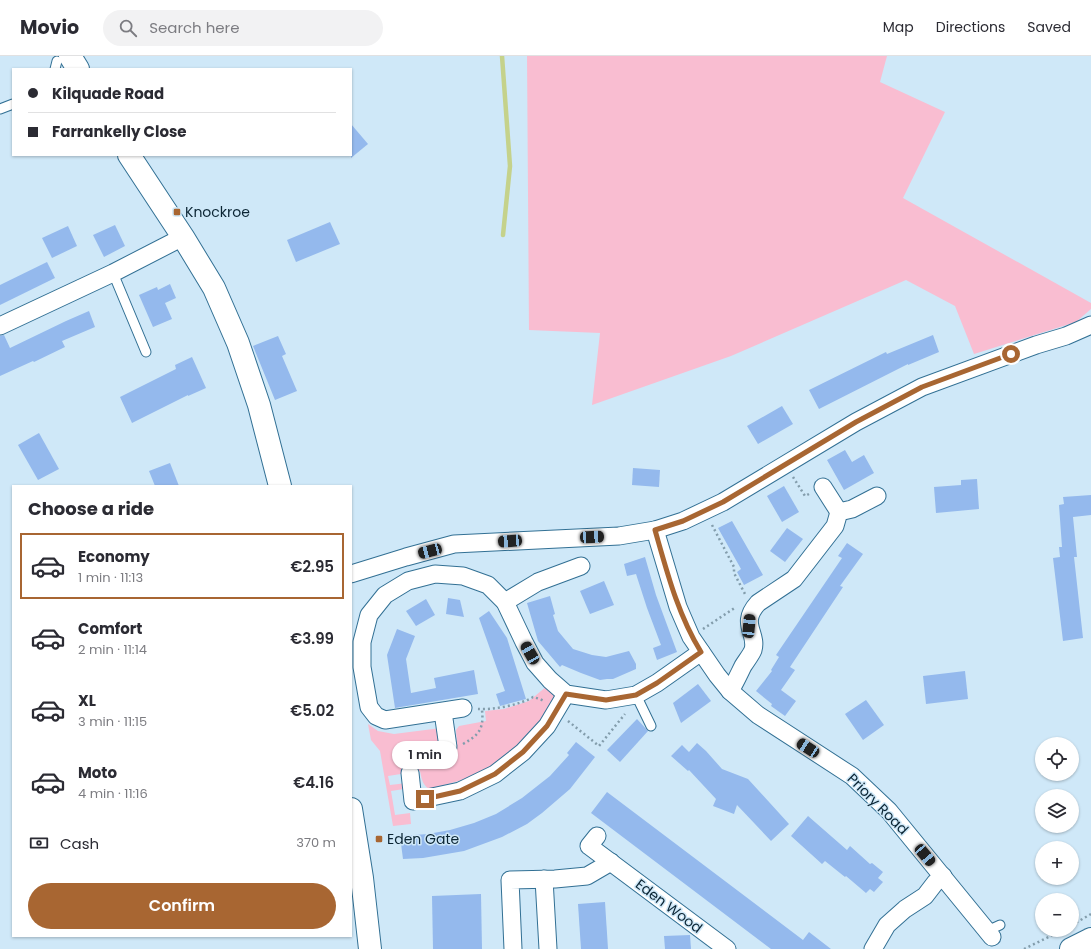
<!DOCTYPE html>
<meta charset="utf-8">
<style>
body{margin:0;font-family:Poppins,sans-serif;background:#f2f2f3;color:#2b2b33;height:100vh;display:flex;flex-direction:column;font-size:15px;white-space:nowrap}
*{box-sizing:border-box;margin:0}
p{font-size:13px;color:#7c7c81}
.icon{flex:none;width:22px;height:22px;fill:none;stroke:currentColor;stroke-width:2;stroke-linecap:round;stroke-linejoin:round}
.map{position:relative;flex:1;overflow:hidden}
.panel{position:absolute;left:12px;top:429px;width:340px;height:452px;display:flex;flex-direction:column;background:#fff;border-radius:0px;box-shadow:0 1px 3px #0004}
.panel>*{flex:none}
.banner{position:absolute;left:12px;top:12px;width:340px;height:88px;border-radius:0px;box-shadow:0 1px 3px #0004;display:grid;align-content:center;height:88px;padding:0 16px;background:#fff}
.controls{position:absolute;left:1035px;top:681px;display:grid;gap:8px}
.controls a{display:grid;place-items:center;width:44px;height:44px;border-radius:50%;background:#fff;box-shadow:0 1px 3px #0004;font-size:20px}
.end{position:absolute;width:18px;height:18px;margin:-9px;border:5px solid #a86632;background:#fff;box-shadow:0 0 0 2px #fff}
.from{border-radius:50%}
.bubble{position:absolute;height:28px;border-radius:14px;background:#fff;box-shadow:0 1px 3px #0004;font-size:13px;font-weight:600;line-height:28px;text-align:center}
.car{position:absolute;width:12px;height:24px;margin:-12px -6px;border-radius:5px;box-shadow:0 0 3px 1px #0007;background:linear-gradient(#222 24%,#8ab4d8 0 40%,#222 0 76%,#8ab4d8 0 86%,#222 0)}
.banner b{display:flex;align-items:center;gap:14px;height:38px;font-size:15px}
.banner b+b{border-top:1px solid #e1e1e2}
.banner i{width:10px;height:10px;background:#2b2b33}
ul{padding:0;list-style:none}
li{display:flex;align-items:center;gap:12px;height:66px;margin:0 8px 6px;padding:0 8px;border:2px solid transparent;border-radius:0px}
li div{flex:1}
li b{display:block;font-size:15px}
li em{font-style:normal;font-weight:600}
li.active{border-color:#a86632}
li>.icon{width:36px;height:36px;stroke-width:1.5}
h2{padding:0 16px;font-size:18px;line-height:48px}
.pay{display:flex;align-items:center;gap:10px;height:44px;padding:0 16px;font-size:15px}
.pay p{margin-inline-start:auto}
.cta{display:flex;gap:8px;margin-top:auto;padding:8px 16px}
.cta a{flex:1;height:46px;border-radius:24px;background:#a86632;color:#fff;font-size:16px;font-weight:600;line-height:46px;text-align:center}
header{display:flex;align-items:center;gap:24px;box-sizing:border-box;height:56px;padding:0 20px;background:#fff;border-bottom:1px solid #e1e1e2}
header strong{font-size:19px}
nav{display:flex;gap:22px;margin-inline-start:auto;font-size:14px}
.search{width:280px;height:36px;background:#f2f2f3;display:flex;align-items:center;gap:10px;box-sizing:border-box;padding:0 14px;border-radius:22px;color:#7c7c81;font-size:15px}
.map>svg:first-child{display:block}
.green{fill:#f9bdd1}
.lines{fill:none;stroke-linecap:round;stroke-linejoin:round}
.stream{stroke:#c5d28b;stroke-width:4.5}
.building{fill:#94b9ed}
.lane-casing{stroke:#327094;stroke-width:11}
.street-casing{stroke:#327094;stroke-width:19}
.secondary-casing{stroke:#327094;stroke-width:24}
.path{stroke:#839dac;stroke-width:2.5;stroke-dasharray:2 3;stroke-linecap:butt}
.lane{stroke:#fff;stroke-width:9}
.street{stroke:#fff;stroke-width:17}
.secondary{stroke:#fff;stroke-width:22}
.route{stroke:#a86632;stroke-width:5}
.poi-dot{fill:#a86632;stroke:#cfe8f8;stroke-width:1.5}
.labels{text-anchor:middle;stroke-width:3;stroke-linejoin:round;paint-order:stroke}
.poi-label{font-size:14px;fill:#0a2433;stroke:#cfe8f8;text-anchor:start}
.street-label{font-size:14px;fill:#0a2433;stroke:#cfe8f8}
</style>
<header>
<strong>Movio</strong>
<div class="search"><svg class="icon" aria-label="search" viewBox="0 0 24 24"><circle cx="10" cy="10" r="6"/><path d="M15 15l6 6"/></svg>Search here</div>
<nav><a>Map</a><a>Directions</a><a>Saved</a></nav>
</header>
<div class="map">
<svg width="1091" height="893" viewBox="0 0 1091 893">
<rect width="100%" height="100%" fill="#cfe8f8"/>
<g class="green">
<polygon points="527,0 887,0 880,26 945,56 903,142 1091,247 1091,253 1076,266 974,298 955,250 906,224 731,300 592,349 600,277 529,274"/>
<path d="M547 630 555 639 558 647 520 689 492 711 462 724 437 731 431 734C423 730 422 725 420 715L388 720 390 729 407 727 404 733 391 735 395 759 410 757 411 768 393 770 380 695 371 684 368 668 378 675 394 678 441 672 444 689 457 688 456 674 459 670 486 665 485 655 504 653 529 645Z"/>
</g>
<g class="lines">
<polyline class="stream" points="502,0 510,110 503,179"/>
</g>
<g class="building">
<polygon points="351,68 368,88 351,102"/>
<polygon points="330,166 340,188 296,206 287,184"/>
<polygon points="115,169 125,190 104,201 93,179"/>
<polygon points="68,170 77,190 52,202 42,182"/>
<polygon points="47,206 55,222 0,249 0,229"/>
<polygon points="170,228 176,242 165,247 172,263 153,271 139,239 157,231 158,234"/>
<polygon points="89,255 95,271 62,285 65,291 34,306 33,305 0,320 0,280 4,279 10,292 66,265"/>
<polygon points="933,279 939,296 908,309 908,308 819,353 809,334 886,296 887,298"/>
<polygon points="278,280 286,298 282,300 297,335 275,344 253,290"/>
<polygon points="192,301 206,332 188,340 188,339 132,367 120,341 176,313 175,309"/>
<polygon points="782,350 793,368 758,388 747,370"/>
<polygon points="39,377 59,413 38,424 18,389"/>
<polygon points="845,394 852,406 864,399 874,417 844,434 827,404"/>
<polygon points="170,407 179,430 155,430 149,415"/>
<polygon points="633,412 660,414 659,431 632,429"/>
<polygon points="977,423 979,453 936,457 934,431 961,429 961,424"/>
<polygon points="784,430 799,456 782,466 767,440"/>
<polygon points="1091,439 1091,459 1073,461 1077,501 1074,501 1083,582 1063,585 1053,502 1060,501 1059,491 1062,491 1059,449 1064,448 1063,441"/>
<polygon points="732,465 763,519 744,529 737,516 741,513 718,472"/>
<polygon points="787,472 803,483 785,506 770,495"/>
<polygon points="847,487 863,498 840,530 843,531 790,611 795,614 781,634 796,645 785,660 771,650 772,648 756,635 772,615 771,614 779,601 776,599 842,502 838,500"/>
<polygon points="645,501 656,539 677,596 657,604 653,592 661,589 647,552 636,518 627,520 624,508"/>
<polygon points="604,525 614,549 590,558 580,535"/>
<polygon points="550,540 555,558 553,559 558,575 573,593 592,599 606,601 629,595 636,608 636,613 613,623 607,623 600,624 581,617 562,609 560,611 538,585 527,547"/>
<polygon points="448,542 460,544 464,561 446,558"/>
<polygon points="426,543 435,559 416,570 406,555"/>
<polygon points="489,555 507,582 526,643 500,650 496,638 505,635 479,562"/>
<polygon points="397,573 415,580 406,603 411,637 436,632 434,622 474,614 478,638 395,652 387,599"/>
<polygon points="965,615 968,643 926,648 923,620"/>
<polygon points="698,628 711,645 681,667 673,647"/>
<polygon points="866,644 884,669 863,684 845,658"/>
<polygon points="637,663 648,675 620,706 607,694"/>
<polygon points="576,686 595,701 570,733 542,757 527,768 502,781 464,795 423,802 403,803 400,780 428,778 450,774 474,767 496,758 522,742 550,720 569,699 567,697"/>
<polygon points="697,687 706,695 722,713 748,723 789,768 771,785 737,749 734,758 713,750 716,743 689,714 688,715 671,700 682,689 689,696"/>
<polygon points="607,736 803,884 809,876 831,893 771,893 591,757"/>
<polygon points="808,760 847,794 850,790 870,808 872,807 883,816 878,822 883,826 874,836 870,833 866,837 846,820 845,821 825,805 822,808 791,780"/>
<polygon points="481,838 482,893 433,893 432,840"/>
<polygon points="605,846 608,893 581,893 578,848"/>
<polygon points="690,879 691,893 665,893 664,880"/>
</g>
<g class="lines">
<g class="lane-casing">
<g id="lane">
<polyline points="55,13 57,5"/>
<polyline points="0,53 13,48"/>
<polyline points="113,217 146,296"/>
<polyline points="636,639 651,670"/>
<polyline points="987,875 1000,869"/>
</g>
</g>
<g class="street-casing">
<g id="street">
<polyline points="0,270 113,217 183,181"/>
<polyline points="823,431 839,456"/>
<polyline points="655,474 678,551 691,581 717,619 730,635 758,659 852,720 889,755 992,881"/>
<polyline points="351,518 406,501 454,488 619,480 655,474 683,465 723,446 856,366 922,331 1036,289 1066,280 1091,269"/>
<polyline points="505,546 538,526 581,510"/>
<path d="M730 635C735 627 739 618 743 610 746 605 751 599 753 594 758 577 739 568 758 547L794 523 835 470 839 456 852 453 877 440"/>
<polyline points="463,652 385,664 376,660 369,651 362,611 362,586 369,559 385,539 408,525 435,518 463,520 488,529 505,546 524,586 535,607 550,624 566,638 606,644 636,639 657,627 701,596"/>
<polyline points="443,656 448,691"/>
<polyline points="410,717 413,745 460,735 495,718 523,696 547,670 566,638"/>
<polyline points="597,780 589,790 727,893"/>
<polyline points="544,823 548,893"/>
<polyline points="513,893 510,824 555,823 587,820 611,806"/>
<polyline points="873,893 887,869 905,853 925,840 935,827 943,820"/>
</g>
</g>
<g class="secondary-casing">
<g id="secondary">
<polyline points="70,0 78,13"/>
<polyline points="129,99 183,181 214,232 238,287 259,349 280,430"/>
<polyline points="351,753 362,822 370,893"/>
<polyline points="1071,893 1091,883"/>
</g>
</g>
<g class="path">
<polyline points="793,421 805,440 809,438"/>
<polyline points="712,469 734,511 734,517 745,538"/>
<polyline points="703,573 736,551"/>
<path d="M478 653C493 654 520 649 533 641L540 643 544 645"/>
<polyline points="568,665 599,690 625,658"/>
<path d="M463 688C479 679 484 673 482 654"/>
<polyline points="404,704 402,694 416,691 433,693"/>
<polyline points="1072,869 1091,858"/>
<polyline points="1024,893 1063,874"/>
</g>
<use href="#lane" class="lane"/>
<use href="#street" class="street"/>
<use href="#secondary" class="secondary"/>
</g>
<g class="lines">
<path class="route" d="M425 743 460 735 495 718 523 696 547 670 566 638 606 644 636 639 657 627 701 596C678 559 667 516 655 474L683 465 723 446 856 366 922 331 1011 298"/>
</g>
<g class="poi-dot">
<rect x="173" y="152" width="8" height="8" rx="2"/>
<rect x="375" y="779" width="8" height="8" rx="2"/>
</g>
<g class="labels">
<g class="poi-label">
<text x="185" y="161">Knockroe</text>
<text x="387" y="788">Eden Gate</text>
</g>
<g class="street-label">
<text transform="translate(878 748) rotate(45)" y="5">Priory Road</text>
<text transform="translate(669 850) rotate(37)" y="5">Eden Wood</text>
</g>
</g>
</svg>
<div class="controls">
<a><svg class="icon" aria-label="locate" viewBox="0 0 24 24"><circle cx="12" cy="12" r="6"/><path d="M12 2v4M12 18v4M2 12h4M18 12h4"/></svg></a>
<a><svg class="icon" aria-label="layers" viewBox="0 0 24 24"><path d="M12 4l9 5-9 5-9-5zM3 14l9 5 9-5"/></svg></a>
<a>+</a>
<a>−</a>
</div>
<i class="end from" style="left:1011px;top:298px"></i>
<i class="end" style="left:425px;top:743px"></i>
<div class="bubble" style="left:392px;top:685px;width:66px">1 min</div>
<i class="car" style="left:592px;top:481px;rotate:87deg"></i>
<i class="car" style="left:510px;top:485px;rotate:266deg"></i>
<i class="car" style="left:430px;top:495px;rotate:255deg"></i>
<i class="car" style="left:749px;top:570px;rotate:5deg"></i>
<i class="car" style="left:530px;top:597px;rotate:330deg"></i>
<i class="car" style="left:808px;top:692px;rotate:303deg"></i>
<i class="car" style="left:925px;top:799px;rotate:140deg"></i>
<div class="banner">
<b><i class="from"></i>Kilquade Road</b>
<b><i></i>Farrankelly Close</b>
</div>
<section class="panel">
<h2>Choose a ride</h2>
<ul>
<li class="active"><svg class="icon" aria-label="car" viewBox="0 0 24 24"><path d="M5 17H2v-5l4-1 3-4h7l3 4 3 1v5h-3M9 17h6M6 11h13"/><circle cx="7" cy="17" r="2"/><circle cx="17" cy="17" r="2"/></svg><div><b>Economy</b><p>1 min · 11:13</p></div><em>€2.95</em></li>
<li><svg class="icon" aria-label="car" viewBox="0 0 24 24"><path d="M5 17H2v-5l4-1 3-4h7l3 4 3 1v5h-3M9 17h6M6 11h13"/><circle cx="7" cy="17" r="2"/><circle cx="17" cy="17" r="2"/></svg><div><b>Comfort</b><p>2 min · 11:14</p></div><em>€3.99</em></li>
<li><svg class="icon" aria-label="car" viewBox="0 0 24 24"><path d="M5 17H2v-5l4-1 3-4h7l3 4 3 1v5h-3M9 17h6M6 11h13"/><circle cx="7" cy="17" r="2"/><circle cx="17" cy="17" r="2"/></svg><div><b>XL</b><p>3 min · 11:15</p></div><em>€5.02</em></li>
<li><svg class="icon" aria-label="car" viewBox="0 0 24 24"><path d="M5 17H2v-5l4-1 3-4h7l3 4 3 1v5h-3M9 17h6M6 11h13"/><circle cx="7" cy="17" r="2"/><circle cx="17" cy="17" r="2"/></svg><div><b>Moto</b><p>4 min · 11:16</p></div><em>€4.16</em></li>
</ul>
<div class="pay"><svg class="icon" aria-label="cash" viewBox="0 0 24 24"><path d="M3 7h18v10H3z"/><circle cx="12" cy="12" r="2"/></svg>Cash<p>370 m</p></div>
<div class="cta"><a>Confirm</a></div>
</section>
</div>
